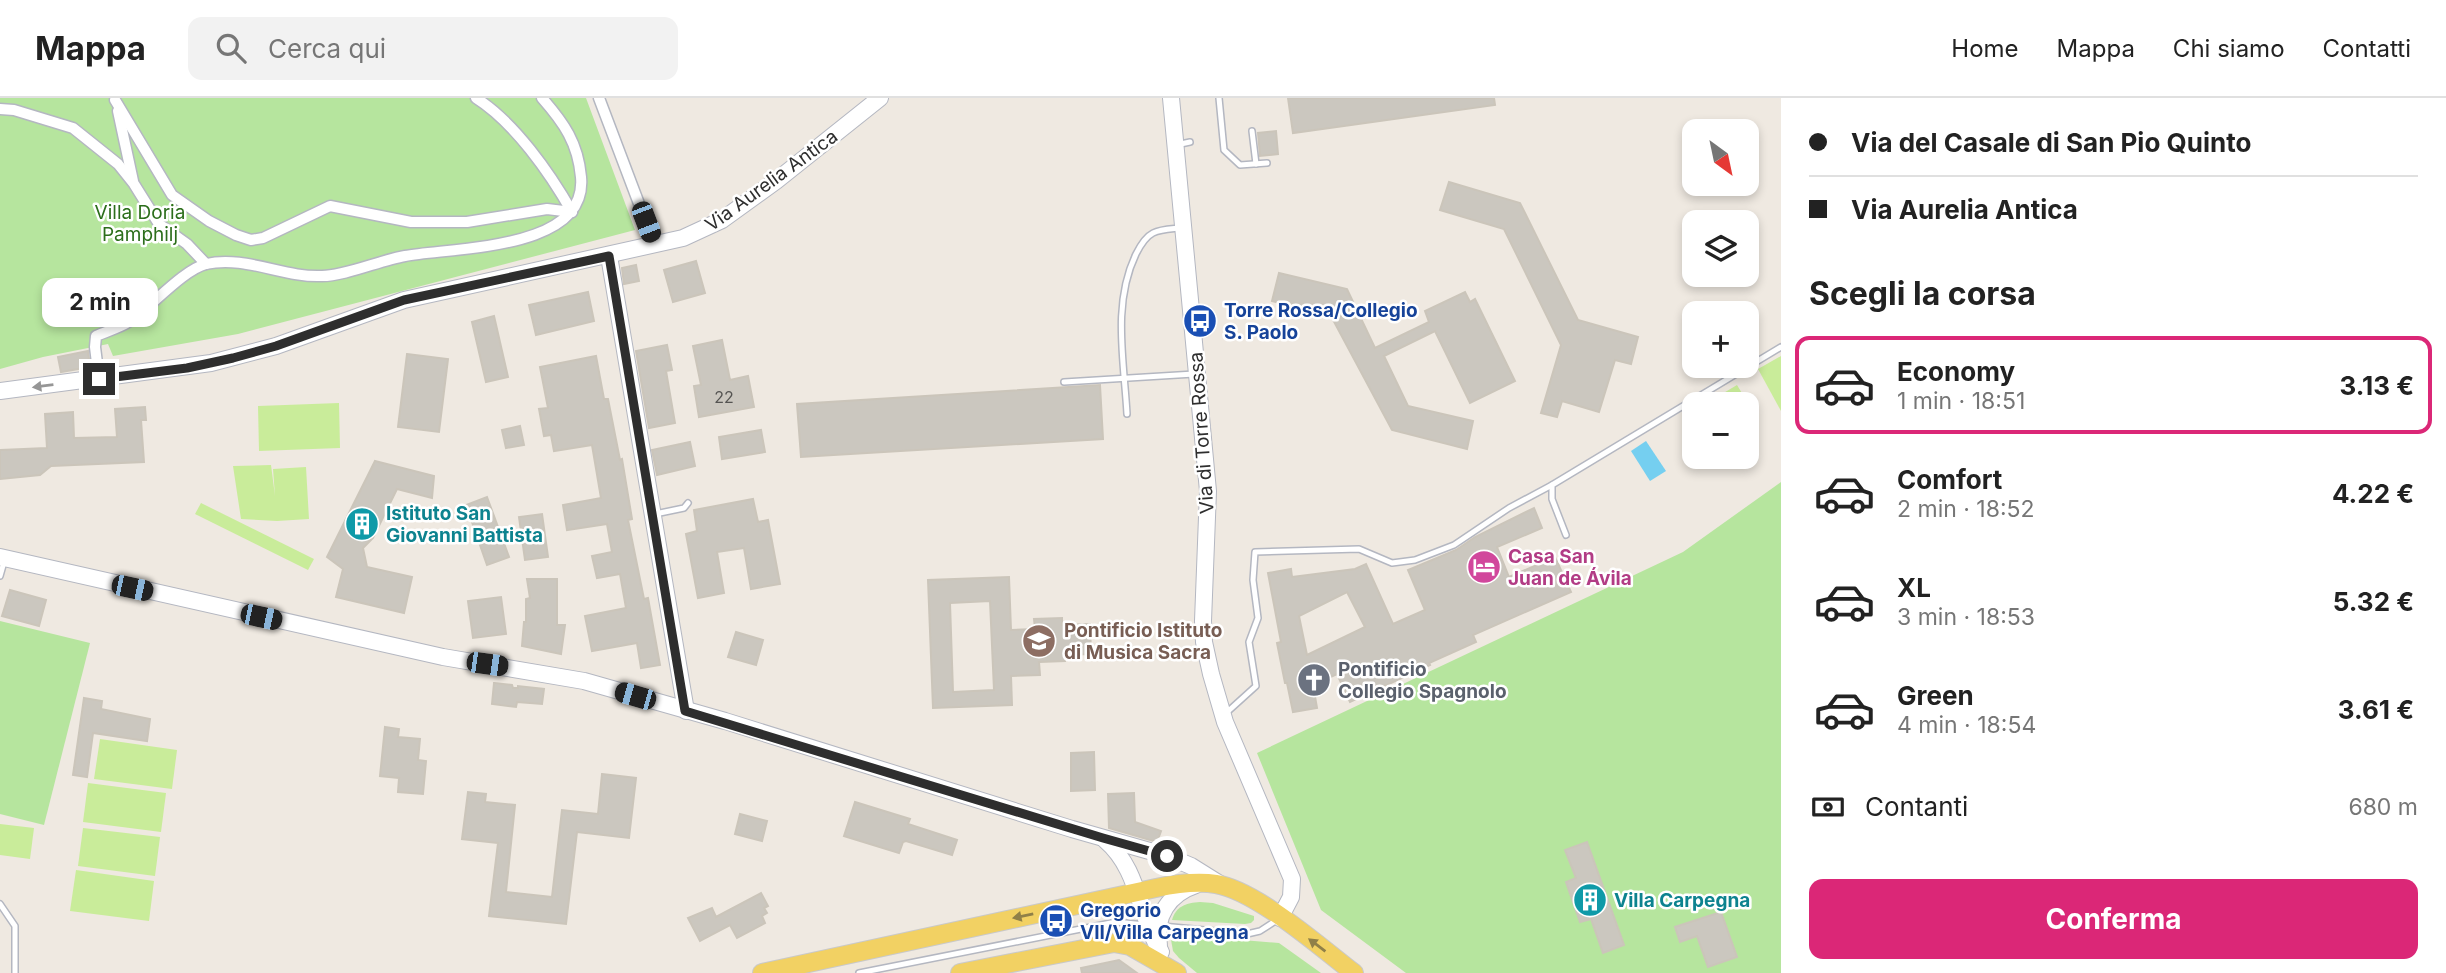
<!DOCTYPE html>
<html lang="it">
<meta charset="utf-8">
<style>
body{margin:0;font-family:Inter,sans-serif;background:#f2f2f2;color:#222;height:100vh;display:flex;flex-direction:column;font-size:26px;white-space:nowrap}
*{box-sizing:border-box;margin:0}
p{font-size:23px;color:#767676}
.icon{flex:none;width:38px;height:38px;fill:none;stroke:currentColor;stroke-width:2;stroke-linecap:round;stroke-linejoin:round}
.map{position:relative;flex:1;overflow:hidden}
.side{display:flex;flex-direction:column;background:#fff;width:665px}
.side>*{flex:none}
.top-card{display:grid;align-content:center;height:154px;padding:0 28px;background:#fff}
.needle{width:46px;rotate:147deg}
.buttons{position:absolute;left:1682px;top:21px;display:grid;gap:14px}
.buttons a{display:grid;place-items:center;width:77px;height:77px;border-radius:14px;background:#fff;box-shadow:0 4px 10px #0003;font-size:35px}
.end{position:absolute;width:32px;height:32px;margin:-16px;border:9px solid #2e2e2e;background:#fff;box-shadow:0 0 0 4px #fff}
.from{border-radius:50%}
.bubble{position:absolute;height:49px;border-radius:14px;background:#fff;box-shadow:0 4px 10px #0003;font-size:23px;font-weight:700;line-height:49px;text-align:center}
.car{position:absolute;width:21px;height:42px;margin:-21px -10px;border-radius:9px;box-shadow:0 0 5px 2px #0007;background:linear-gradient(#222 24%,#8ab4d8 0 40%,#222 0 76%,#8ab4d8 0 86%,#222 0)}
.top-card b{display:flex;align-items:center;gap:24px;height:66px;font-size:26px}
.top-card b+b{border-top:2px solid #e0e0e0}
.top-card i{width:18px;height:18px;background:#222}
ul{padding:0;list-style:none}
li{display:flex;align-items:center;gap:21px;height:98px;margin:0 14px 10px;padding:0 14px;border:4px solid transparent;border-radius:14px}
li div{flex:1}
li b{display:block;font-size:26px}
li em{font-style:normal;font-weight:700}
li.selected{border-color:#db2777}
li>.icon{width:63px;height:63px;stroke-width:1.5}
h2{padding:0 28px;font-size:32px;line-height:84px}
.pay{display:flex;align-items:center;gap:18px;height:77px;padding:0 28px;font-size:26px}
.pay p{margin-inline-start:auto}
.cta{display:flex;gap:14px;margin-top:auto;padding:14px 28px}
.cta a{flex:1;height:80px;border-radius:14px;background:#db2777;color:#fff;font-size:28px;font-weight:700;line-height:80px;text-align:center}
header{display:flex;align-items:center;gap:42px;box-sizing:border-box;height:98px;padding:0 35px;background:#fff;border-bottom:2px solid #e0e0e0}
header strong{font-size:33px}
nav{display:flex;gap:38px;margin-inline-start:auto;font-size:24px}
.search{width:490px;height:63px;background:#f2f2f2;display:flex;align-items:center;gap:18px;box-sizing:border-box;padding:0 24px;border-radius:14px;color:#767676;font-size:26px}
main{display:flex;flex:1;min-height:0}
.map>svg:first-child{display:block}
.green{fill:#b6e59e}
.pitch{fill:#c9ec9a}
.water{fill:#75cff0}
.building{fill:#cbc7bf;stroke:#cbc5ba;stroke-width:2;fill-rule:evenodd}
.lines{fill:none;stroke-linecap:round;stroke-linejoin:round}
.lane-casing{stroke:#b4b7c1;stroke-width:8}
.street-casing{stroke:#b4b7c1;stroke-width:13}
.secondary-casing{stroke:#b4b7c1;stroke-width:18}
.primary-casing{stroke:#c9c9c9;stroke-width:20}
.lane{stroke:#fff;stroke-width:5}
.street{stroke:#fff;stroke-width:10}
.secondary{stroke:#fff;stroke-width:16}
.primary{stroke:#f2d163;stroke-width:18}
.oneway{fill:#969696}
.oneway2{fill:#908048}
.route{stroke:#2e2e2e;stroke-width:9}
.labels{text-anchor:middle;stroke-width:5;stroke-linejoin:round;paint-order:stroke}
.number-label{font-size:16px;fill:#555452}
.street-label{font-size:19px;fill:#2e2e2e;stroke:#fff}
.park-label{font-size:19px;fill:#2c6e1b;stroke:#fff}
.transit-label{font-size:19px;font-weight:bold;fill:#164399;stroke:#fff;text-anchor:start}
.culture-label{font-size:19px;font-weight:bold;fill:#0d838f;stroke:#fff;text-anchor:start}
.hotel-label{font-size:19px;font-weight:bold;fill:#b23c85;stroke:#fff;text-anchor:start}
.education-label{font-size:19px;font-weight:bold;fill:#785e54;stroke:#fff;text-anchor:start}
.worship-label{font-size:19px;font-weight:bold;fill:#5b616d;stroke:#fff;text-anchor:start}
</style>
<header>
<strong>Mappa</strong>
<div class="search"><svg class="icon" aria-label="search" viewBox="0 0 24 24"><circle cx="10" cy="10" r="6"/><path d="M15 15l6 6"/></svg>Cerca qui</div>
<nav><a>Home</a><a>Mappa</a><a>Chi siamo</a><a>Contatti</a></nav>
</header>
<main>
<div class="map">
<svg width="1781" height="875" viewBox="0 0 1781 875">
<rect width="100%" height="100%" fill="#efe9e1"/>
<g class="green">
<polygon points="0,0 586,0 635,132 238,236 113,258 108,246 43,259 0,271"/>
<polygon points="1781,384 1781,875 1406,875 1321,812 1257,655 1683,454"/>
<polygon points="0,523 90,545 44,727 0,716"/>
<path d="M1200 804 1213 805 1254 818V822L1251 825 1245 826 1172 822C1176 808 1186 805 1200 804Z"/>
<polygon points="1170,836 1279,845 1321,875 1197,875 1179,860 1173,853"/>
</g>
<g class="pitch">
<polygon points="1781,258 1781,313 1758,271"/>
<polygon points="1737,287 1759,323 1747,331 1746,306 1705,306"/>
<polygon points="339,305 340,350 259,353 258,308"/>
<polygon points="271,367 275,398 273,371 306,369 309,421 277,423 241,421 233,368"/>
<polygon points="201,405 314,461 308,472 195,416"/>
<polygon points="100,641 177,652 172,691 94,681"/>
<polygon points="88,685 166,695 161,734 83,724"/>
<polygon points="0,726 34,730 30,761 0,757"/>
<polygon points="83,730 160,739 155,778 78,768"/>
<polygon points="76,772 154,783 149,823 70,813"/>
</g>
<polygon class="water" points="1646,343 1666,373 1650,383 1631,353"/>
<g class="building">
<polygon points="1288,0 1494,0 1495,7 1293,35"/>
<polygon points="1276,33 1278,56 1260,58 1258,35"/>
<polygon points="1449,84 1520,105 1578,222 1638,239 1631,266 1615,262 1599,314 1562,303 1557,319 1541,315 1561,247 1504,131 1440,112"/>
<polygon points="696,163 705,195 673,204 664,172"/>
<polygon points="636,167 639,183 624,186 622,170"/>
<polygon points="1279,175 1347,191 1375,250 1429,224 1425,213 1465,194 1470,204 1475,201 1515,283 1470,305 1435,233 1384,258 1408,308 1473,323 1467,351 1392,332 1331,218 1272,203"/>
<polygon points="588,194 594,223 536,237 529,207"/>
<polygon points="494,218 508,279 486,284 472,224"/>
<polygon points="722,242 730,282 748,278 754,309 699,319 694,288 701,287 693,248"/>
<polygon points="667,247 672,272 666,273 675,325 649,330 636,253"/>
<polygon points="88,253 90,269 61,274 58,259"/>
<polygon points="407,256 448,261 439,334 398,329"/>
<polygon points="596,258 604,301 608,301 620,362 622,361 632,421 628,422 644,501 648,500 660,567 641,570 637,545 592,553 585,518 626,510 620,476 597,480 592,458 612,454 607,426 567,432 563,407 601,400 592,347 554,353 551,337 544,338 539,311 548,310 540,269"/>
<polygon points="1100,287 1103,341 801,359 797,306"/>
<polygon points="145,309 146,322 141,322 144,364 51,368 40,377 0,381 0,352 47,350 45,316 73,314 74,340 117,339 115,311"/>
<polygon points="520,328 524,347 506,350 502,332"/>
<polygon points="761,332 765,354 722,361 719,339"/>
<polygon points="690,344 695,368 657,377 652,352"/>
<polygon points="375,363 434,378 432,400 397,391 373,440 363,450 367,469 412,479 404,515 336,499 343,471 327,459"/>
<polygon points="487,399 509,459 487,467 466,407"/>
<polygon points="753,401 758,424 768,422 780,486 751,491 744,450 717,454 724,495 698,500 686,436 697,433 694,412"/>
<path d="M1534 410 1542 430 1497 449 1509 479 1555 459 1571 494 1473 537 1476 544 1429 565 1430 567 1350 604 1337 576 1313 587 1317 610 1293 614 1287 585H1285L1277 545 1281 544 1268 475 1291 471 1292 479 1355 471 1366 466 1393 526 1425 512 1408 472 1456 452 1475 439ZM1347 494 1365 529 1307 557 1299 518Z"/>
<polygon points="542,416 548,459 525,462 519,419"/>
<path d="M1009 479 1011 532 1035 531 1034 521 1062 520V527L1090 526 1091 556 1065 557V563L1039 564 1040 577 1011 578 1012 607 933 610 928 482ZM990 503 994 592 953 594 950 505Z"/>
<polygon points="527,481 557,481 557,527 565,527 561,556 522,548 524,524 526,524 526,501 530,500"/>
<polygon points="10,492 46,502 39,528 2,518"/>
<polygon points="501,499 506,536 473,540 468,503"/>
<polygon points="736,534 763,542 756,567 728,559"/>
<polygon points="494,585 512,587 513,590 518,590 518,588 544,591 542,606 517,604 516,609 492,606"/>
<polygon points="84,600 102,603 101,611 150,621 147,643 93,635 87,679 73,677"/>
<polygon points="385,629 399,631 398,639 420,641 418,662 426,663 423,696 398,694 399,680 380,678"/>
<polygon points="1094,654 1095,692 1071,693 1071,655"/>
<polygon points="602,676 636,680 629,740 577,734 566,826 489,818 498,745 462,741 468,694 486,696 485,704 515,707 506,794 552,799 562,712 598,716"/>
<polygon points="1134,695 1135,724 1161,733 1157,744 1109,730 1108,696"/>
<polygon points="855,704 910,721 908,726 957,742 952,757 906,743 903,744 899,755 844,738"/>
<polygon points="740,716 767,723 762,743 735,736"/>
<polygon points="1587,744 1624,847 1603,855 1591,821 1580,824 1566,784 1576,780 1565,752"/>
<polygon points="761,795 768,808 764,810 767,815 762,818 765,825 737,840 730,827 700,843 688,820 712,810 716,819"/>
<polygon points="1721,814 1737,859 1708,869 1697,838 1680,844 1675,829"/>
<polygon points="1119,862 1137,875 1082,875 1081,870"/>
</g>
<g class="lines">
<g class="lane-casing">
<g id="lane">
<polyline points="1219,0 1224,52 1240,67 1267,65"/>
<polyline points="1252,33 1256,66"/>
<polyline points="1176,47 1190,44"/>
<polyline points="1064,284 1194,276"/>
<path d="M1127 316C1124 262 1112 206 1136 156 1140 148 1145 139 1153 135 1161 131 1171 131 1180 130"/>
<polyline points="655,416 684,410 688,405"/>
<polyline points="1566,437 1552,401 1552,387 1781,249"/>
<polyline points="0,478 4,464"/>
<polyline points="1225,616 1256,588 1249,544 1258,520 1253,482 1255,454 1359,451 1392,465 1415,462 1454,447 1509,410 1552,387"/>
<polyline points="0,806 15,828 15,875"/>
<polyline points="1162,828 1247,836 1260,833 1277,822"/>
<polyline points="859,875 1116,824 1145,827"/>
</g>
</g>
<g class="street-casing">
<g id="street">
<path d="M476 0C514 24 550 75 572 114"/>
<polyline points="599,0 655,148"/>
<polyline points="115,2 172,97 209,123 236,137 251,142 263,140 330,108 411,124 467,124 547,111 572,114"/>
<polyline points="0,11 14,12 73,30 118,66 134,86 159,126 187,146 206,166"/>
<polyline points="118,13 133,83"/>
<path d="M99 281 95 249 96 238C107 233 120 230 130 223 151 209 183 172 206 166 245 157 284 180 322 178 345 178 381 162 405 158 453 149 588 153 581 79 578 45 564 25 542 0"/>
</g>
</g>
<g class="secondary-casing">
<g id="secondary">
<polyline points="1171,0 1208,393 1203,523 1204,544 1211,576 1225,624 1292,781 1291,799 1280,820"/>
<polyline points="609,158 686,613"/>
<polyline points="0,293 211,265 276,248 404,202 683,140 722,122 776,83 880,0"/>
<polyline points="0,459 443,559 584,583 725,623 1072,731 1167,758 1191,768 1223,788"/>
<path d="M1105 742C1140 772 1138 817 1161 854"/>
<path d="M1159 847C1154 818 1169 796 1196 787"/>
</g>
</g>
<g class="primary-casing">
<g id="primary">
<path d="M762 875 1156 790C1175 786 1197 783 1216 786 1257 793 1320 849 1354 875"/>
<polyline points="960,875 1114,845 1130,848 1177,875"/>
</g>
</g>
<use href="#lane" class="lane"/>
<use href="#street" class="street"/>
<use href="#secondary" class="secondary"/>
<use href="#primary" class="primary"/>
</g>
<defs><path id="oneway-solid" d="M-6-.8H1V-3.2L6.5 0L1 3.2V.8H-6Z" transform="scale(1.75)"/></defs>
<use class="oneway" href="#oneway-solid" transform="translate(43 288) rotate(173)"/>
<g class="oneway2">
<use href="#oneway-solid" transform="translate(1023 818) rotate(168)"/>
<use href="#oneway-solid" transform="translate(1317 847) rotate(-143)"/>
</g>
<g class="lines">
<polyline class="route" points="99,281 187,270 233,260 276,248 404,202 609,158 685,613 1103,740 1167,758"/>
</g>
<defs>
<g id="bus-disc" transform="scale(1.75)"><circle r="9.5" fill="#1a4fb4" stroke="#fff"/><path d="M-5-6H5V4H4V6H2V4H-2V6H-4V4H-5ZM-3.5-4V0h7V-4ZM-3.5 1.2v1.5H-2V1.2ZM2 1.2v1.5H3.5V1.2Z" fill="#fff"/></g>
<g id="building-disc" transform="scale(1.75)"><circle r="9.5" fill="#0f9aa8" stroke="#fff"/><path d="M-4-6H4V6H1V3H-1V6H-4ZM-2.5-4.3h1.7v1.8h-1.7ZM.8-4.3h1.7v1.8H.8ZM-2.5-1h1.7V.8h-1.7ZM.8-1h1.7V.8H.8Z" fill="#fff"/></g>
<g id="hotel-disc" transform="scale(1.75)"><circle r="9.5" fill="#d1479c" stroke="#fff"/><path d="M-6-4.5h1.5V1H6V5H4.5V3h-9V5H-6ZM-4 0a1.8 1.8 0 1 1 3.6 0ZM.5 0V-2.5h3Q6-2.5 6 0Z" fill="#fff"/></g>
<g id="university-disc" transform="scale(1.75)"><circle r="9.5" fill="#8d6e63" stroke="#fff"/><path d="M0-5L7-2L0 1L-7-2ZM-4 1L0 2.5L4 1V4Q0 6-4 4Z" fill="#fff"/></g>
<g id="church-disc" transform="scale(1.75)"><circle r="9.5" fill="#6b7280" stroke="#fff"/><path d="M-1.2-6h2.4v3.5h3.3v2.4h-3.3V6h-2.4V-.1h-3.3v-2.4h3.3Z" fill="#fff"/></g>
</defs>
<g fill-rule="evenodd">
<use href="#bus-disc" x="1200" y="223"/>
<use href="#building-disc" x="362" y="426"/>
<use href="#hotel-disc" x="1484" y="469"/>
<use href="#university-disc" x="1039" y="543"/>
<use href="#church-disc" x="1314" y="582"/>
<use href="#building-disc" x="1590" y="802"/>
<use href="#bus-disc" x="1056" y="823"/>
</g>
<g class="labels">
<g class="number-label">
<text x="724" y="305">22</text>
</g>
<g class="street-label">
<text transform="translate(771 82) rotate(-36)" y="7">Via Aurelia Antica</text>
<text transform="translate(1201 335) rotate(-94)" y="7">Via di Torre Rossa</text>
</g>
<g class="park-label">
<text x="140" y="121">Villa Doria<tspan x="140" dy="22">Pamphilj</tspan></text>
</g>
<g class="transit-label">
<text x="1224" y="219">Torre Rossa/Collegio<tspan x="1224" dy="22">S. Paolo</tspan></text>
<text x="1080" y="819">Gregorio<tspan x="1080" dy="22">VII/Villa Carpegna</tspan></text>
</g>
<g class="culture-label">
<text x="386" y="422">Istituto San<tspan x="386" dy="22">Giovanni Battista</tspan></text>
<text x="1614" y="809">Villa Carpegna</text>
</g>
<g class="hotel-label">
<text x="1508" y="465">Casa San<tspan x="1508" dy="22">Juan de Ávila</tspan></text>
</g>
<g class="education-label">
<text x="1064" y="539">Pontificio Istituto<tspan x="1064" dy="22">di Musica Sacra</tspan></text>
</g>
<g class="worship-label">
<text x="1338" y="578">Pontificio<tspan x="1338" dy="22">Collegio Spagnolo</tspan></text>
</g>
</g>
</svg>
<div class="buttons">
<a><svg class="needle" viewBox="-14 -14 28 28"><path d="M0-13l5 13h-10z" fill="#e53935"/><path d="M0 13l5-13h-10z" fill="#767676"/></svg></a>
<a><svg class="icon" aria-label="layers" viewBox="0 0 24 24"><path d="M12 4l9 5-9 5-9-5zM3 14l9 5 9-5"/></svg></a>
<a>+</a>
<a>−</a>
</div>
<i class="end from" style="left:1167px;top:758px"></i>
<i class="end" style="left:99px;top:281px"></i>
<div class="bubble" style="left:42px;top:180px;width:116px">2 min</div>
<i class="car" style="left:646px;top:124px;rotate:159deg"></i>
<i class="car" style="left:132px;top:490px;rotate:102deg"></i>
<i class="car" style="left:261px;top:519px;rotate:102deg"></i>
<i class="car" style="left:487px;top:566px;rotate:98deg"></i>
<i class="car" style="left:635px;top:598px;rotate:286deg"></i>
</div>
<section class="side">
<div class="top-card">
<b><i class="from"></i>Via del Casale di San Pio Quinto</b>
<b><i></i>Via Aurelia Antica</b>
</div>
<h2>Scegli la corsa</h2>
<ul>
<li class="selected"><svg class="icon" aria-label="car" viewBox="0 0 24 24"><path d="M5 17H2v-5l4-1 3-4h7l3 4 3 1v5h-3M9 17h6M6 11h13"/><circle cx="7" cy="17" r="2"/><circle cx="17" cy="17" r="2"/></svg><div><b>Economy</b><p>1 min · 18:51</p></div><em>3.13 €</em></li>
<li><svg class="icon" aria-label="car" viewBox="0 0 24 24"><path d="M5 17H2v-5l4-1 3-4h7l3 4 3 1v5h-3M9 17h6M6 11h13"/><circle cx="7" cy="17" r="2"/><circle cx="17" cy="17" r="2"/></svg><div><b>Comfort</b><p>2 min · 18:52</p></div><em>4.22 €</em></li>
<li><svg class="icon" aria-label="car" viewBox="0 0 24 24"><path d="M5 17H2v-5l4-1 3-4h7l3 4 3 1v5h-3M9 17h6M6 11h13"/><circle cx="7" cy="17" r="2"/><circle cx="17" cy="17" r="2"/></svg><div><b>XL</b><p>3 min · 18:53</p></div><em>5.32 €</em></li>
<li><svg class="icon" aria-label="car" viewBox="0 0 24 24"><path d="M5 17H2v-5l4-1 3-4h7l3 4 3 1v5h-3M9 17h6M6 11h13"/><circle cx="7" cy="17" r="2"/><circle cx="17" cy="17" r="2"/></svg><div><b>Green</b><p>4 min · 18:54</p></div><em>3.61 €</em></li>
</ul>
<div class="pay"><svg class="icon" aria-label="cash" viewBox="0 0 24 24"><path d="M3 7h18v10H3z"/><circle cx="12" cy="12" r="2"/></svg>Contanti<p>680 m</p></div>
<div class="cta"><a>Conferma</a></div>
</section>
</main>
